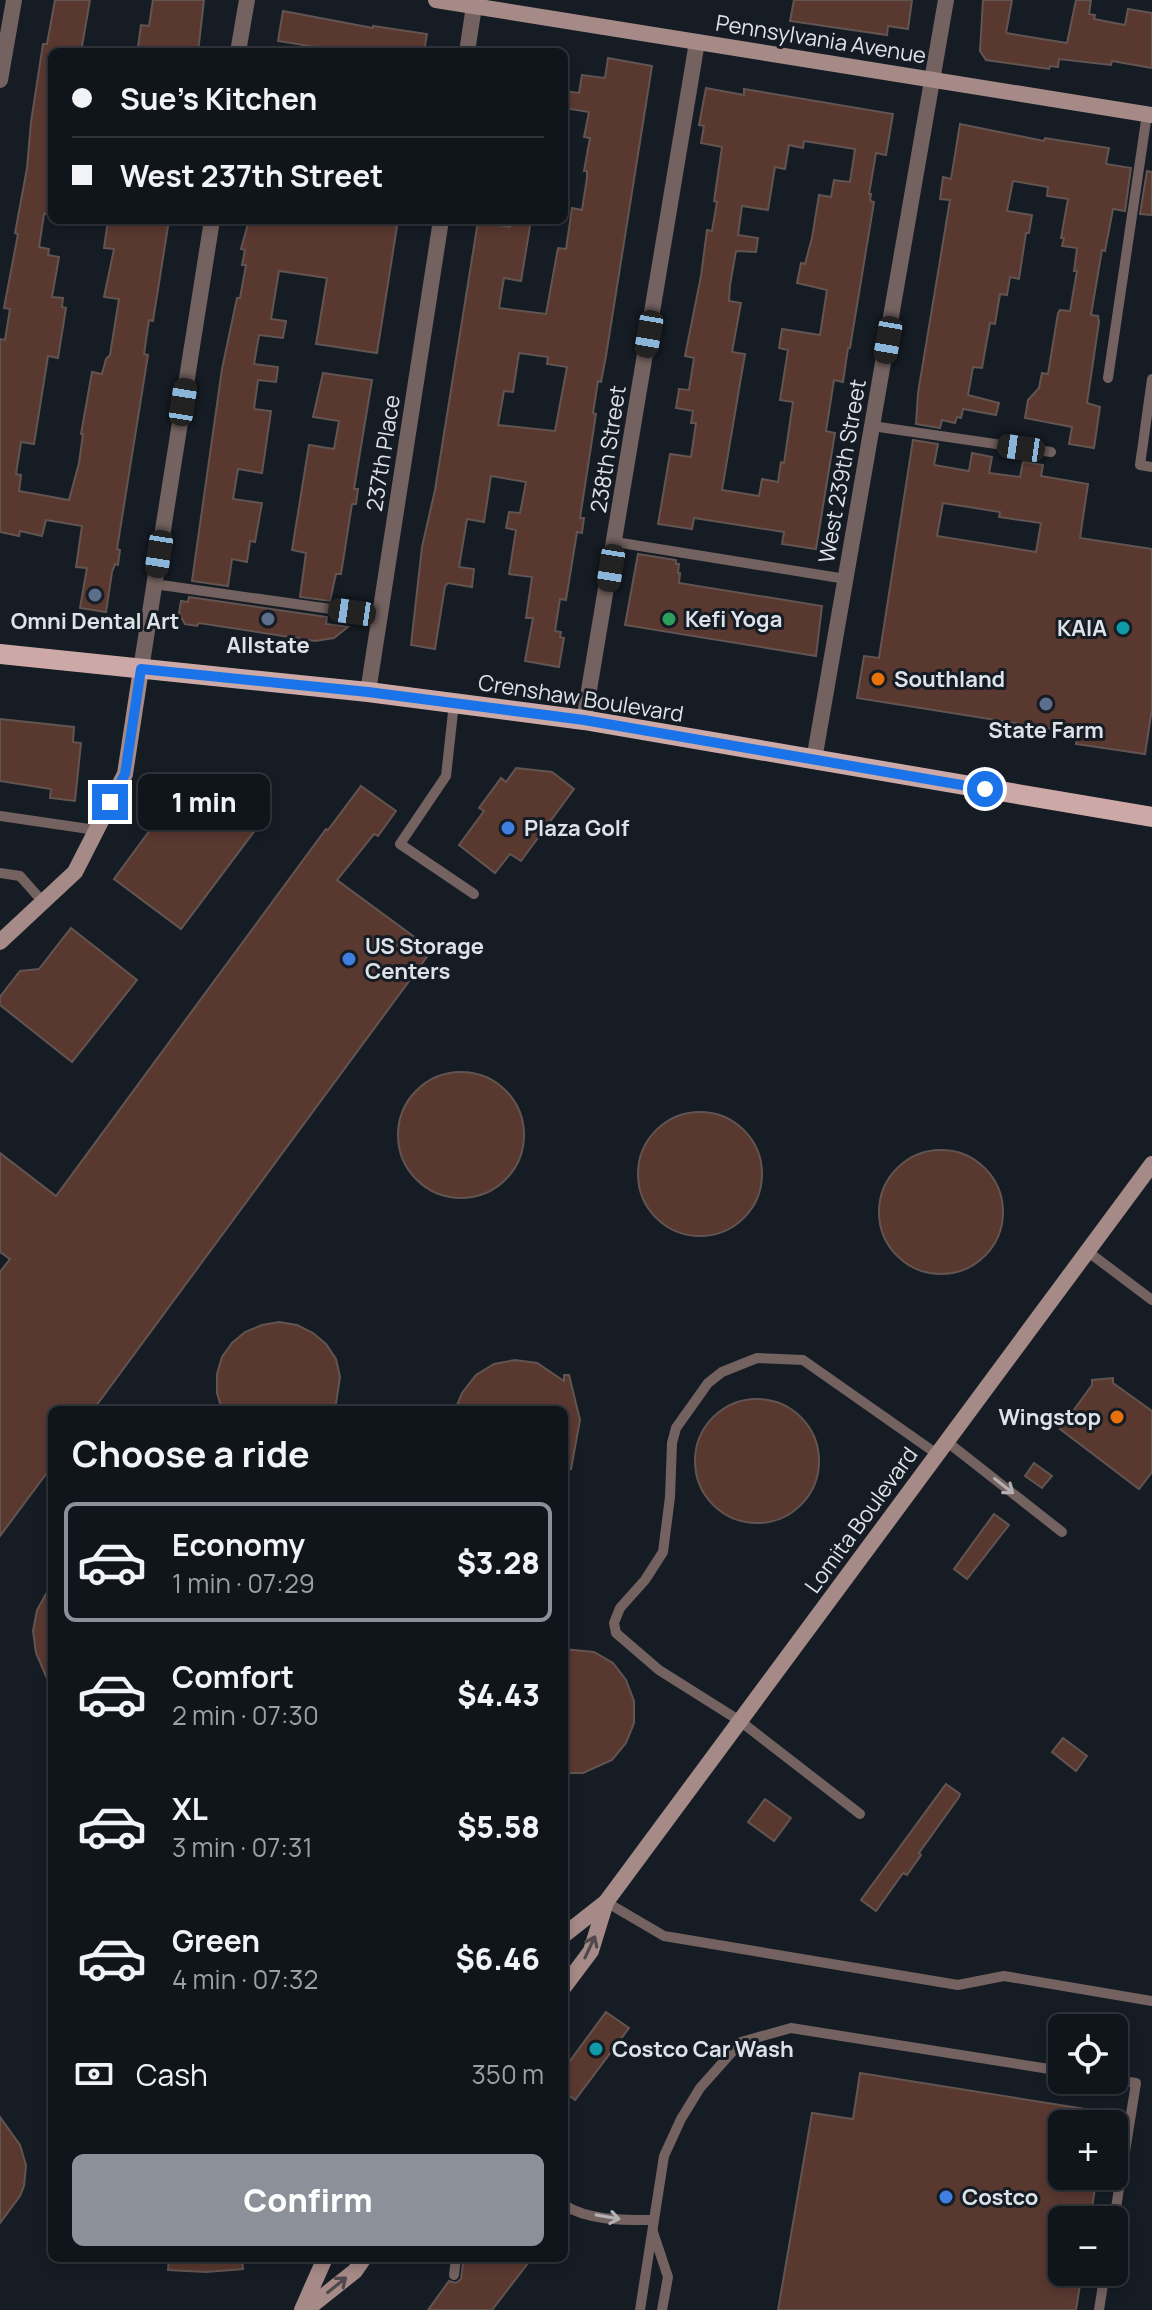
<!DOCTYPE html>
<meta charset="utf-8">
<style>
body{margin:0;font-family:Manrope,sans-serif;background:#191e24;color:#f1f3f6;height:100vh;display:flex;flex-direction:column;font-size:30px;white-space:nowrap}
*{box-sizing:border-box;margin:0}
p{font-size:26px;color:#9c9fa3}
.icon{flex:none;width:44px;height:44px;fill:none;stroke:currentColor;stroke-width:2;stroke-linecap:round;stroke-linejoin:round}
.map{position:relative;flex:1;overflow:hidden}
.drawer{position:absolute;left:48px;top:1406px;width:520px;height:856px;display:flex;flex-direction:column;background:#10151b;border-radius:12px;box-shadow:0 4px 12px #0003,0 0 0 2px #30343a}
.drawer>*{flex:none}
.banner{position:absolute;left:48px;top:48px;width:520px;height:176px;border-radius:12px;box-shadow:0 4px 12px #0003,0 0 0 2px #30343a;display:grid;align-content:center;height:176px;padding:0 24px;background:#10151b}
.fabs{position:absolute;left:1048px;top:2014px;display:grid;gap:16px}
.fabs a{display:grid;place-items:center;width:80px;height:80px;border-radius:12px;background:#10151b;box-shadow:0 4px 12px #0003,0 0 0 2px #30343a;font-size:40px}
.end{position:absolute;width:36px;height:36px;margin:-18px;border:10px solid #1a73e8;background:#fff;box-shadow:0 0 0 4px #fff}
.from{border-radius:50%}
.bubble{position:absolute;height:56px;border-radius:12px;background:#10151b;box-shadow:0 4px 12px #0003,0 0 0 2px #30343a;font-size:26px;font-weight:800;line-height:56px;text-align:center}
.car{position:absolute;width:24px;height:48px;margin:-24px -12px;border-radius:10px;box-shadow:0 0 6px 2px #0007;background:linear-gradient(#222 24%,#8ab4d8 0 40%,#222 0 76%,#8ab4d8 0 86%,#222 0)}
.banner b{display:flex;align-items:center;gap:28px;height:76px;font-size:30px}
.banner b+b{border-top:2px solid #30343a}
.banner i{width:20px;height:20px;background:#f1f3f6}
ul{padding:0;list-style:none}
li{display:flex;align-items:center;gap:24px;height:120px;margin:0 16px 12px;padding:0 8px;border:4px solid transparent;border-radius:12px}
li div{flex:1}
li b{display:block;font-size:30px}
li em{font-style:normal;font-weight:800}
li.selected{border-color:#8c9099}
li>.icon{width:72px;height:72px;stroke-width:1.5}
h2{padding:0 24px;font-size:36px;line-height:96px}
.pay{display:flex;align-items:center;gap:20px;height:88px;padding:0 24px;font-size:30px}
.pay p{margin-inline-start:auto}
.cta{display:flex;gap:16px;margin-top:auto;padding:16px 24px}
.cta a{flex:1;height:92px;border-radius:12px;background:#8c9099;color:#fff;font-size:32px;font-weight:800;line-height:92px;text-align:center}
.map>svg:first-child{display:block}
.building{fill:#593830;stroke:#625451;stroke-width:2;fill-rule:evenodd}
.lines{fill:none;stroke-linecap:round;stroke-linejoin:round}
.lane{stroke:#736260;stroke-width:10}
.street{stroke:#736260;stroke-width:16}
.secondary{stroke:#a58a87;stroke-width:16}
.primary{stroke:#cca9a6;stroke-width:20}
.oneway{stroke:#b3afb2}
.oneway2{stroke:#4f484c}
.route{stroke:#1a73e8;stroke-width:10}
.service-dot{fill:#5c6f8a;stroke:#151c24;stroke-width:3}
.leisure-dot{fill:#2e9e5b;stroke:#151c24;stroke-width:3}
.culture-dot{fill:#0f9aa8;stroke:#151c24;stroke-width:3}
.food-dot{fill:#e8710a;stroke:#151c24;stroke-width:3}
.shop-dot{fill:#3f7fe0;stroke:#151c24;stroke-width:3}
.labels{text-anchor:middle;stroke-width:6;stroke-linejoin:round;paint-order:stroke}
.street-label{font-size:22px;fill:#dee3e9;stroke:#151c24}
.poi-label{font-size:22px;font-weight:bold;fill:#dee3e9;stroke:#151c24;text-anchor:start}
</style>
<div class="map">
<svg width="1152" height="2310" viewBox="0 0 1152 2310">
<rect width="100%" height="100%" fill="#151c24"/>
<g class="building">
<polygon points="55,0 90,0 81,52 52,52 52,213 44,214 39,247 49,249 48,255 59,257 52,297 63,298 62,307 66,308 58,358 48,356 34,444 21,442 16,474 21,475 19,491 69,500 79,463 83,434 81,434 92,372 102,374 106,359 110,355 119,299 104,297 114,249 104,248 108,220 169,220 153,321 149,320 144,354 148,355 117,549 120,550 118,565 115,564 112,572 106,612 80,608 87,568 76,567 82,526 46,520 42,536 20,531 19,536 0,532 0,339 5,340 10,309 4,308 18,234 15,233 27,168 31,122 43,44 47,44"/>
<polygon points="153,0 204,0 198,52 144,52 144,48 138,47 141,25 149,26"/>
<polygon points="794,0 912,0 908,29 888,26 887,35 790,21"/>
<polygon points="983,0 1012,0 1006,33 1067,43 1076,0 1091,0 1089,14 1095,15 1094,19 1125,25 1128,9 1152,13 1152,68 1112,61 1111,65 1059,59 1058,67 1050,66 1049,69 986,60 980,51"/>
<polygon points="283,11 373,28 373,26 427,34 424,52 347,52 278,41"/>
<path d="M608 58 652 66 606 356 601 382 598 381 593 413 596 414 580 518H584L582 533 577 532 566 600 560 599 555 631 561 632 560 637 564 638 559 667 525 661 533 618H526L532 577 509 574 516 530 506 528 509 512 520 513 526 482 491 476 484 522 467 519 459 567 474 569 472 587 448 583 445 586 435 649 411 645 422 547 435 490 478 221 510 227 511 220H531L521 281 504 278 499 308 546 314 558 248 566 249 572 208 582 210 587 178V171H584L590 138 584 137 589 112 564 108V91L579 93 582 75 605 78ZM519 353 548 357 547 364 567 367 555 431 498 425 504 391 513 392Z"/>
<path d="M706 88 744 95V89L893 114 886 155 876 153 869 194H871L870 201 874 202 850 348H848L843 382 834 380 826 431 835 433 816 549 782 544 784 532 694 518 692 529 658 524 670 454 691 457 696 423H691L693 411 676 408 679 389 689 390 694 358 685 356 701 276 707 230 712 231 717 202 714 201 722 147 701 143 704 126 699 125ZM804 141 855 149 850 182 834 180 831 197 819 195 812 238 805 264 801 263 797 283 827 290 820 335 782 329 779 348 788 350 780 400 793 402 784 463 781 462 778 482 762 479 759 496 722 490 745 354 732 352 741 303 729 301 730 285 736 251 756 252 758 238 738 235 742 206 768 210 775 167 785 169 789 145 803 148Z"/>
<polygon points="960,124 1044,141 1045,138 1109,148 1106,164 1131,168 1125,211 1113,209 1105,251 1102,250 1091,315 1098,316 1099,322 1087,403 1100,407 1094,448 1069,444 1072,427 1025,418 1028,400 1039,388 1042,373 1048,374 1058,313 1060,310 1070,311 1077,271 1074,271 1077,248 1062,246 1064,238 1061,238 1068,199 1047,196 1048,187 1013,181 1007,211 1032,215 1029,233 1026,233 1019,279 1010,277 1007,295 1000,294 995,324 990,323 982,368 973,367 968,395 999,403 996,415 963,409 961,418 957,417 955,423 942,420 940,428 916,424 918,393 950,200 940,199 943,177 951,179"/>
<polygon points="1147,171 1152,172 1152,215 1140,214"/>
<polygon points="249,220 398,220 377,353 316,344 327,278 279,271 271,319 286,321 283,338 259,335 254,364 278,367 276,382 258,380 254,409 271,411 262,473 238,469 233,499 262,503 255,542 250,541 247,562 232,559 228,586 192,581 222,369 237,298 240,298 246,265 242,265 245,250 241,249"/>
<polygon points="323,373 372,380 354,489 358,489 356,504 352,504 341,574 336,574 330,601 300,597 306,553 292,550 309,445 334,449 339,421 313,417"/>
<path d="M913 440 938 444 934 465 969 471 972 453 992 457 989 473 1020 477 1023 462 1043 465 1041 476 1088 484 1080 538 1152 549V709L1145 754 1076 744 1078 733 857 698 864 656 879 658ZM943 503 1000 512 999 517 1041 523 1036 552 937 536Z"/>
<polygon points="638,554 676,560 676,564 679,564 678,573 680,573 679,583 822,606 816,656 625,625"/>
<polygon points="189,597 327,617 326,624 348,627 334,638 315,641 199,623 197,626 185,624 179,613 181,601 188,602"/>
<polygon points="0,719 74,727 73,742 81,743 75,801 50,798 51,789 0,781"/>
<polygon points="516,768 552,772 574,789 521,861 510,854 495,873 459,845 484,811 479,808 501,778 506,782"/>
<polygon points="361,786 396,811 378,836 374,834 337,880 432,950 93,1410 52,1410 52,1466 0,1536 0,1272 10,1259 0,1252 0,1153 56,1196 326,829 328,830"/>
<polygon points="167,790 250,800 268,813 181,929 114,879 150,830 146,818"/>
<polygon points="71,928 137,980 72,1062 0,1005 0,997 20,971 39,969"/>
<circle cx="461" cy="1135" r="63"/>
<circle cx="700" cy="1174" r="62"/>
<circle cx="941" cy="1212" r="62"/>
<polygon points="279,1322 297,1325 313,1333 326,1344 336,1359 340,1377 335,1410 222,1410 217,1393 217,1374 222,1357 232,1343 245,1332 262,1325"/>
<polygon points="515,1360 537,1363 564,1381 564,1375 569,1375 580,1420 571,1469 564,1468 564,1410 455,1410 462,1393 476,1375 494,1364"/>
<polygon points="1113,1378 1113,1383 1152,1411 1152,1472 1139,1489 1060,1429 1092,1385 1092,1380"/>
<circle cx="757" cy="1461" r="62"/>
<polygon points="1034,1463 1052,1476 1042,1488 1025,1476"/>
<polygon points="994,1514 1009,1525 967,1579 954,1569"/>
<polygon points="52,1583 52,1690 36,1653 33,1631 37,1610"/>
<polygon points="564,1649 594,1652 613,1663 626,1680 634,1701 634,1723 626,1743 612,1760 583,1773 564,1773"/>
<polygon points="1063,1738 1087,1756 1076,1771 1052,1752"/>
<polygon points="946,1784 960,1794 959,1797 919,1853 921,1855 907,1875 903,1873 876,1911 861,1900"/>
<polygon points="765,1799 791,1818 774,1841 748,1822"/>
<polygon points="606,2012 629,2028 575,2100 564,2091 564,2069"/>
<polygon points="860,2073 1123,2115 1121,2124 1062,2124 1062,2176 1097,2176 1090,2220 1062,2220 1062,2272 1082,2272 1076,2310 778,2310 812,2113 853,2119"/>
<polygon points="0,2117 20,2145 26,2165 24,2186 20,2196 0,2223"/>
<polygon points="169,2258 242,2258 243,2269 206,2272 168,2270"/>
<polygon points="467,2258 532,2258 492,2310 428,2310 449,2281 456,2283 461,2279 463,2263"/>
</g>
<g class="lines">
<g class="lane">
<polyline points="1108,378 1147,114"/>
<polyline points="1152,379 1140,465 1152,467"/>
<polyline points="872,426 1051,452"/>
<polyline points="615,542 846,579"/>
<polyline points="154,584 380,616"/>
<polyline points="454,703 446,776 400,844 474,894"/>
<polyline points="0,816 96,830"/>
<polyline points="0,873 20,876 43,902"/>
<polyline points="1087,1251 1152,1300"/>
<polyline points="946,1441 1062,1532"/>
<polyline points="860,1814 740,1721 659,1670 616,1633 614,1623 620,1608 645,1580 663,1552 670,1497 672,1443 676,1428 708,1383 722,1372 757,1358 803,1360 937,1454"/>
<polyline points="606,1902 664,1936 958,1985 1004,1976 1152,2001"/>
<path d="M564 2205C589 2221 625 2220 653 2220"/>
<polyline points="1114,2220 1136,2083 1114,2080"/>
<polyline points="653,2232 668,2277 662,2310"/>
<polyline points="454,2275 456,2258"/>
<polyline points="640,2310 664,2156 681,2119 700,2088 741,2042 791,2028 1062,2071"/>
<polyline points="1099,2310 1105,2272"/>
</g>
<g class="street">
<polyline points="238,52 247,0"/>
<polyline points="467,52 474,6"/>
<polyline points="0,80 14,0"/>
<polyline points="141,669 212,220"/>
<polyline points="368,692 441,220"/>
<polyline points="584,720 697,42"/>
<polyline points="814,760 946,0"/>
</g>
<g class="secondary">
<polyline points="436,0 1152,115"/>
<polyline points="0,942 75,872 125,774 141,669"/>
<polyline points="564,1935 606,1902 1152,1164"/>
<polyline points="564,1987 591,1951 606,1902"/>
<polyline points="302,2310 325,2258"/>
<polyline points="306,2310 355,2271 364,2258"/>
</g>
<polyline class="primary" points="0,654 368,692 584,720 1152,817"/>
</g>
<defs><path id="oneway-shaft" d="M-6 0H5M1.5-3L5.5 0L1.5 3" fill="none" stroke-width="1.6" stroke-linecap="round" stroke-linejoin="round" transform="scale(2)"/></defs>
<g class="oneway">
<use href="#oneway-shaft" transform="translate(1004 1486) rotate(38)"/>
<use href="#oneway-shaft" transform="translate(608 2217) rotate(10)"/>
</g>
<g class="oneway2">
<use href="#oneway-shaft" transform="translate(590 1947) rotate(-65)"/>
<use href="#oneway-shaft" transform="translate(337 2285) rotate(-39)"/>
</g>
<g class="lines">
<polyline class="route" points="110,802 125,774 141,669 368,692 584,720 985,789"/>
</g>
<g class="service-dot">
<circle cx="95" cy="595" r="8"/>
<circle cx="268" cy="619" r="8"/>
<circle cx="1046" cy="704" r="8"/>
</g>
<circle class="leisure-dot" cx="669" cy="619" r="8"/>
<g class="culture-dot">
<circle cx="1123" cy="628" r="8"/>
<circle cx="596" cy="2049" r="8"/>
</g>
<g class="food-dot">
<circle cx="878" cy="679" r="8"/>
<circle cx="1117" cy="1417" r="8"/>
</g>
<g class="shop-dot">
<circle cx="508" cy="828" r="8"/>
<circle cx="349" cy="959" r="8"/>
<circle cx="946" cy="2197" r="8"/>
</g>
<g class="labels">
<g class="street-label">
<text transform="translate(821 39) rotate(9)" y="8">Pennsylvania Avenue</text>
<text transform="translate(608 449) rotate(-81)" y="8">238th Street</text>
<text transform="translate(383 453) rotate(-81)" y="8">237th Place</text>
<text transform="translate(842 471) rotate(-80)" y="8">West 239th Street</text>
<text transform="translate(581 698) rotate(9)" y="8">Crenshaw Boulevard</text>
<text transform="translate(861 1520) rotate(-54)" y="8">Lomita Boulevard</text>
</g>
<g class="poi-label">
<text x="685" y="627">Kefi Yoga</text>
<text x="95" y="629" text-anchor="middle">Omni Dental Art</text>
<text x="1107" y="636" text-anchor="end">KAIA</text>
<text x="268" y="653" text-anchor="middle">Allstate</text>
<text x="894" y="687">Southland</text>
<text x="1046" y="738" text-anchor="middle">State Farm</text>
<text x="524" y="836">Plaza Golf</text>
<text x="365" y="954">US Storage<tspan x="365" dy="25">Centers</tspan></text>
<text x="1101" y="1425" text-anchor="end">Wingstop</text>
<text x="612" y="2057">Costco Car Wash</text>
<text x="962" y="2205">Costco</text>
</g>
</g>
</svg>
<div class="fabs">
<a><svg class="icon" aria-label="locate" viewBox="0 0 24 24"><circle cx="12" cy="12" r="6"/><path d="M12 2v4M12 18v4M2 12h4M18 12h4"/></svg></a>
<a>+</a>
<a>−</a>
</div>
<i class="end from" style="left:985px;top:789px"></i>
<i class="end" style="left:110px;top:802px"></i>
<div class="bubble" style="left:138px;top:774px;width:132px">1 min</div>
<i class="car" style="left:649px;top:334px;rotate:190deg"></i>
<i class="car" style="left:888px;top:340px;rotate:190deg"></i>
<i class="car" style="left:183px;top:402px;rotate:9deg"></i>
<i class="car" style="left:1021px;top:448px;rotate:278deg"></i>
<i class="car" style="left:159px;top:554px;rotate:189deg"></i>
<i class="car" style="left:611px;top:568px;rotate:189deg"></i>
<i class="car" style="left:352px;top:612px;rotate:278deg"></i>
<div class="banner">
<b><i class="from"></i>Sue's Kitchen</b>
<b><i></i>West 237th Street</b>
</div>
<section class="drawer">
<h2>Choose a ride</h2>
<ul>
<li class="selected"><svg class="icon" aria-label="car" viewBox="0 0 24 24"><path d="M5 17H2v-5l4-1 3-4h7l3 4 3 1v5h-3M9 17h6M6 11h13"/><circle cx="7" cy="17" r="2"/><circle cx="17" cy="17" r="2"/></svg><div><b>Economy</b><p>1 min · 07:29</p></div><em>$3.28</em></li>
<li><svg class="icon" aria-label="car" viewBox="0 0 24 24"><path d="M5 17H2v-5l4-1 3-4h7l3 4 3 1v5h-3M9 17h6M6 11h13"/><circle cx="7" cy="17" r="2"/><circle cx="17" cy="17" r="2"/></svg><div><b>Comfort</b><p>2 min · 07:30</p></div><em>$4.43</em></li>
<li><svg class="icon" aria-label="car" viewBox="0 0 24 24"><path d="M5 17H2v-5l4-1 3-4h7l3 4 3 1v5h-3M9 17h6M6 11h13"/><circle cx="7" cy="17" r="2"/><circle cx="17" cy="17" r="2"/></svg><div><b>XL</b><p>3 min · 07:31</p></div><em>$5.58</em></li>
<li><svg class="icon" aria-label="car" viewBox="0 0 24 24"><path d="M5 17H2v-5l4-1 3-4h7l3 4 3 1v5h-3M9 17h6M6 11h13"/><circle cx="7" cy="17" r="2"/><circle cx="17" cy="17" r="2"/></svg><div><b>Green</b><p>4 min · 07:32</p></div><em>$6.46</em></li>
</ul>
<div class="pay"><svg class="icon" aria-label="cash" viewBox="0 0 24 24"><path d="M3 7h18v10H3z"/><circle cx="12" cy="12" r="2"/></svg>Cash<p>350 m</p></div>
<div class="cta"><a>Confirm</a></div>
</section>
</div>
